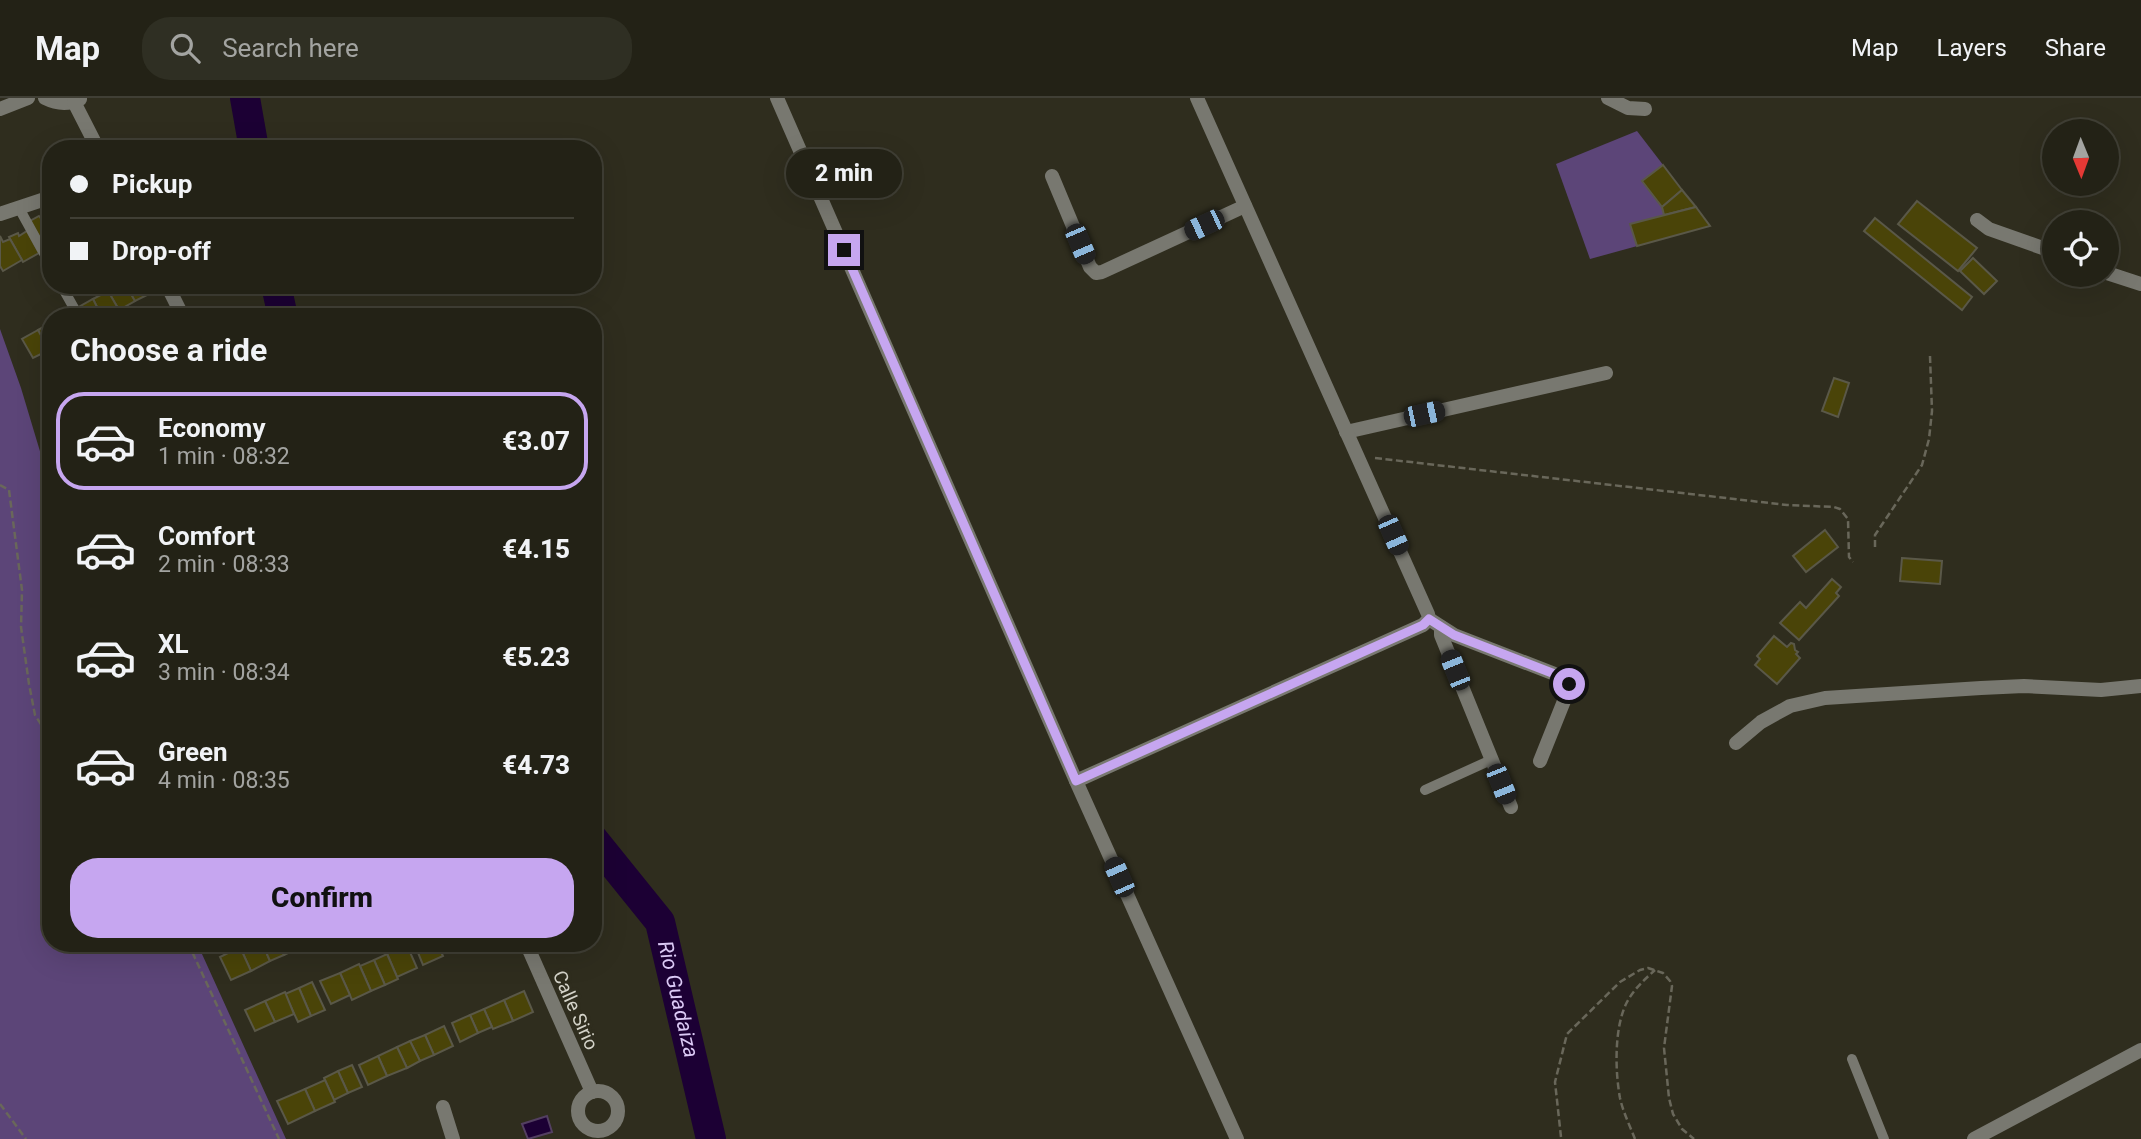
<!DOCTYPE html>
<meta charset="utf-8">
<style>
body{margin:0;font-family:Roboto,sans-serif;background:#2f2f23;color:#f1f3f6;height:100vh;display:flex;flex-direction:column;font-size:26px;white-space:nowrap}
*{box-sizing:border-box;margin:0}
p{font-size:23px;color:#a3a4a1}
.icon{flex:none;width:38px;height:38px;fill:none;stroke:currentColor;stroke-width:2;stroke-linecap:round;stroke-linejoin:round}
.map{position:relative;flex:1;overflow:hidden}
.panel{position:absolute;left:42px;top:210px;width:560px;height:644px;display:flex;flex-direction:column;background:#232216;border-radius:28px;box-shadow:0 7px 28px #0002,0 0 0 2px #403f35}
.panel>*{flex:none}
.top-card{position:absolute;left:42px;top:42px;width:560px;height:154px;border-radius:28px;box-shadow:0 7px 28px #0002,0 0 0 2px #403f35;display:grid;align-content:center;height:154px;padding:0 28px;background:#232216}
.needle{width:46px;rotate:179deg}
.fabs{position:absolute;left:2042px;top:21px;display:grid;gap:14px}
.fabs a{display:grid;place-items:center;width:77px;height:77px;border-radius:50%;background:#232216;box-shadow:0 7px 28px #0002,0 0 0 2px #403f35;font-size:35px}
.end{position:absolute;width:32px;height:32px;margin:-16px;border:9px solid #c6a6f0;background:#111;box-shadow:0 0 0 4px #111}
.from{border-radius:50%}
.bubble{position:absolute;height:49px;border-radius:24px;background:#232216;box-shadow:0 7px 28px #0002,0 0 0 2px #403f35;font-size:23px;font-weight:800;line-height:49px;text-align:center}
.car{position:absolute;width:21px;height:42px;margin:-21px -10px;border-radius:9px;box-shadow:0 0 5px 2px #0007;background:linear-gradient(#222 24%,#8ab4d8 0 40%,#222 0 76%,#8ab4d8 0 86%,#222 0)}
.top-card b{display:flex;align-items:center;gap:24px;height:66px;font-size:26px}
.top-card b+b{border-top:2px solid #403f35}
.top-card i{width:18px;height:18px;background:#f1f3f6}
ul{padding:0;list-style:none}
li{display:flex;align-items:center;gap:21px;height:98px;margin:0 14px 10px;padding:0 14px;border:4px solid transparent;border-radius:28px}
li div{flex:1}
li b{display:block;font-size:26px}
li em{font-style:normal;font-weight:800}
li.selected{border-color:#c6a6f0}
li>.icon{width:63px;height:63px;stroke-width:1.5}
h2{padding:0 28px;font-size:32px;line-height:84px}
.cta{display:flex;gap:14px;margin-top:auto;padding:14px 28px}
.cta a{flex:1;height:80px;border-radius:28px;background:#c6a6f0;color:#111;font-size:28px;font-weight:800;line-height:80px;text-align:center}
header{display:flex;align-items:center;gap:42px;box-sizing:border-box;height:98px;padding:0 35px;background:#232216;border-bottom:2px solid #403f35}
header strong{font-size:33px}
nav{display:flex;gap:38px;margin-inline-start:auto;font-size:24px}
.search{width:490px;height:63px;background:#2f2f23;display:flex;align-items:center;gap:18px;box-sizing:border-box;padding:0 24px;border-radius:28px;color:#a3a4a1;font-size:26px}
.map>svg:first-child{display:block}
.green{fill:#5c4578}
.water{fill:#1c0034;stroke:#533f61;stroke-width:2}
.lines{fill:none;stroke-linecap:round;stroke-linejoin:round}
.river{stroke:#1c0034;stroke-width:30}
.building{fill:#4a4408;stroke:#5a5848;stroke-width:2}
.path{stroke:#69675a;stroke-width:2.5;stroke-dasharray:7 3.5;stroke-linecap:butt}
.service{stroke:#787870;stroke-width:10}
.minor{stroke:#787870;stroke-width:14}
.route{stroke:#c6a6f0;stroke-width:9}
.labels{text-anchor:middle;stroke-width:7;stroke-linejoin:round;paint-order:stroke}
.street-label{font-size:19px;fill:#d4d3c9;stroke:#2f2d1e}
.water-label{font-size:21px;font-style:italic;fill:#dbc9f5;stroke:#2f2d1e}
</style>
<header>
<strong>Map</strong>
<div class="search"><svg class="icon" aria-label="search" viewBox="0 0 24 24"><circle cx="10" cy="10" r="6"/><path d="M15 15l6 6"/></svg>Search here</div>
<nav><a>Map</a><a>Layers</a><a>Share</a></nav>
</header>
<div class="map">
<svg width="2141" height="1041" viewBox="0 0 2141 1041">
<rect width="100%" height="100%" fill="#2f2d1e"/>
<g class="green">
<polygon points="1637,33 1710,128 1590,161 1556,66"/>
<polygon points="0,231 21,290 51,390 51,845 197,845 286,1041 0,1041"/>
</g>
<polygon class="water" points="547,1018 552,1034 528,1041 522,1026"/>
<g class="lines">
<g class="river">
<polyline points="245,0 254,51"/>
<polyline points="276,187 283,219"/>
<path id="s1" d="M593 741 660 824 711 1041"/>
</g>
</g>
<g class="building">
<polygon points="1663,67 1682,92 1662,109 1642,83"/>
<polygon points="1682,92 1696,109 1664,117 1662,109"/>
<polygon points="1917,103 1977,150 1958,173 1898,126"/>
<polygon points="1696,109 1710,128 1637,148 1630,126"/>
<polygon points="39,118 42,122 48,119 51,124 51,142 43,146 30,123"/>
<polygon points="1875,120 1972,199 1962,212 1864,133"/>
<polygon points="27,133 39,155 23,164 9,139 18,135 19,138"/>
<polygon points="0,138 3,144 10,141 22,162 3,173 0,168"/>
<polygon points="1973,160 1997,183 1984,196 1960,173"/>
<polygon points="118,187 126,187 135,203 119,212 108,193"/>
<polygon points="126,187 146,187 151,195 135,203"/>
<polygon points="108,193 119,212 107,219 102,219 93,201"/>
<polygon points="93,201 102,219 82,219 77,210"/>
<polygon points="51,225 51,250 49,252 38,232"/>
<polygon points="38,232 49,252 33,260 22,241"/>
<polygon points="1834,280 1849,285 1838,319 1822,313"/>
<polygon points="51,305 51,323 43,309"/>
<polygon points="1825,432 1838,449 1806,474 1793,458"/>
<polygon points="1902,460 1942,463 1940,486 1900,483"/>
<polygon points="1832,481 1841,489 1836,495 1839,498 1799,542 1780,525 1800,504 1806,510"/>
<polygon points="1774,538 1787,549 1791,545 1794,546 1795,552 1798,554 1796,556 1800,560 1777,586 1755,567 1760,561 1757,558"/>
<polygon points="249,845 262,845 270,863 251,873 240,849"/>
<polygon points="262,845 278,845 284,857 270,863"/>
<polygon points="278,845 294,845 297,851 284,857"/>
<polygon points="403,845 406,845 417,870 397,879 386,853"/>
<polygon points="414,845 437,845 443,858 423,867"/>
<polygon points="437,845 454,845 454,846 440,852"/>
<polygon points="240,849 251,873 231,882 220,859"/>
<polygon points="387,856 398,881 385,887 374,862"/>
<polygon points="374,862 385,887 371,893 360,868"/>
<polygon points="359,866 371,893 352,902 340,875"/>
<polygon points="340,875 350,897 331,906 320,883"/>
<polygon points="312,884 325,912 311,918 299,890"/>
<polygon points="299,890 311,918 298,924 285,896"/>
<polygon points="524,893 533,914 513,923 504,902"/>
<polygon points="285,894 294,916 275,924 265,903"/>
<polygon points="504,902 513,923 493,931 484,911"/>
<polygon points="265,903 275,924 255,933 245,912"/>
<polygon points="484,911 492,929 478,935 470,917"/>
<polygon points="470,917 478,935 460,944 452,925"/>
<polygon points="444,928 453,948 434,957 425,937"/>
<polygon points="425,937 434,957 420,963 410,943"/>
<polygon points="410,943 420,963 407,970 397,949"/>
<polygon points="397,949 407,970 387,978 378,958"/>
<polygon points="378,958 387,978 368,987 359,967"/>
<polygon points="352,967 362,989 348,995 338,973"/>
<polygon points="338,973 348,995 334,1002 324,980"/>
<polygon points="325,982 335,1004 315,1013 305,991"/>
<polygon points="305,991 315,1013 288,1026 277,1003"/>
</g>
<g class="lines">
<g class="path">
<polyline points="1375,360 1787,407 1834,409 1840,411 1848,421 1849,459 1853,464"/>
<polyline points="0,387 9,392 22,492 21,529 29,586 35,617 51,642"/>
<polyline points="1875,449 1875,437 1922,367 1929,341 1932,313 1930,258"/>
<polyline points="188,845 279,1041"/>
<polyline points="0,1006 26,1041"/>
<polyline points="1561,1039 1555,984 1567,936 1620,884 1640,872 1648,870 1663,875 1670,883 1672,888 1664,950 1669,1000 1673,1016 1682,1031 1694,1041"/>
<path d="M1635 1041C1630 1028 1623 1014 1620 1000 1615 973 1614 929 1627 904 1634 891 1644 882 1655 872"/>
</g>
<g class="service">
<polyline points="19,110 51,168"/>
<polyline points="61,187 79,219"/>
<polyline points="1425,692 1491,662"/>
<polyline points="1852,961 1884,1041"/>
</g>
<g class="minor">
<path d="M45 0C57 6 68 7 80 1"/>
<polyline points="777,0 1076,683 1237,1041"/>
<polyline points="1608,0 1628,10 1645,11"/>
<polyline points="74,4 98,51"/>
<polyline points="0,11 28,0"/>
<polyline points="1052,78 1090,169 1096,175 1102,174 1245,108"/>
<polyline points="0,116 51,99"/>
<polyline points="1977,122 1989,131 2054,154"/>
<polyline points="2107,175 2141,186"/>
<polyline points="167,187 183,219"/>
<polyline points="1346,334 1606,275"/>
<polyline points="1429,521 1454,537 1565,580 1567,583 1568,593 1540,663"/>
<polyline points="1441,529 1441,537 1511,709"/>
<polyline points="1736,645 1761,624 1790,608 1825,600 1981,590 2024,588 2101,592 2141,588"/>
<polyline points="1076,683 1423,527 1429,521 1428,516 1197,0"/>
<polyline points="526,845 592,994"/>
<circle cx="598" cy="1013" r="20"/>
<polyline points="443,1009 453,1041"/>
<polyline points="1974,1041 2141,952"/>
</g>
</g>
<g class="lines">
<polyline class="route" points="844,152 1076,683 1423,527 1429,521 1454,537 1565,580 1569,586"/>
</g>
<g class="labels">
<g class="street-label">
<text transform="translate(576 912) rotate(66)" y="7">Calle Sirio</text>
</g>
<g class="water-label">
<text dy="7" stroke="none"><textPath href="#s1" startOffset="186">Rio Guadaiza</textPath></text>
</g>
</g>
</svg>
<div class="fabs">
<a><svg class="needle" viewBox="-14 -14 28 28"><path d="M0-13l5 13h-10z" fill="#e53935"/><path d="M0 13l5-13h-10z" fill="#a3a4a1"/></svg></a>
<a><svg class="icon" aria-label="locate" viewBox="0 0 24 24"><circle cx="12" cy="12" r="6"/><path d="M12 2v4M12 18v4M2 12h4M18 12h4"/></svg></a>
</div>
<i class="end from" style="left:1569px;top:586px"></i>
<i class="end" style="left:844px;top:152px"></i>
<div class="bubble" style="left:786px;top:51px;width:116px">2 min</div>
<i class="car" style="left:1204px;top:127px;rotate:245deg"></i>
<i class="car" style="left:1080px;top:146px;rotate:157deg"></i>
<i class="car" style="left:1424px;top:316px;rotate:78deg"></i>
<i class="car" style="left:1393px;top:437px;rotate:156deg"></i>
<i class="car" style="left:1455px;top:572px;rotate:338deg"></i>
<i class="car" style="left:1501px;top:686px;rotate:158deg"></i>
<i class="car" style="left:1119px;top:779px;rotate:336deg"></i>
<div class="top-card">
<b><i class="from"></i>Pickup</b>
<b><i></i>Drop-off</b>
</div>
<section class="panel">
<h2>Choose a ride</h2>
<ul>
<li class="selected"><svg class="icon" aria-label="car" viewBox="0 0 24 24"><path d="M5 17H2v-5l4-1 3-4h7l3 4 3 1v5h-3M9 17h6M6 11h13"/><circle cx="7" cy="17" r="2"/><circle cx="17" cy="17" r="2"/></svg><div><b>Economy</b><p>1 min · 08:32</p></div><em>€3.07</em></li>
<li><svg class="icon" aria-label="car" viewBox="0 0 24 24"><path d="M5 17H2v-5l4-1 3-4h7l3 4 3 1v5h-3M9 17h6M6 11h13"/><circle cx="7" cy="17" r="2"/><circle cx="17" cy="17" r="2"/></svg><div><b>Comfort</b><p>2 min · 08:33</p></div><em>€4.15</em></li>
<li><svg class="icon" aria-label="car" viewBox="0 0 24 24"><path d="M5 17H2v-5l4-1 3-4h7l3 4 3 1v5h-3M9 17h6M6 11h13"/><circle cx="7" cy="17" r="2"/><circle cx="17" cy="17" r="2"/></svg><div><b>XL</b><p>3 min · 08:34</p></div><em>€5.23</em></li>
<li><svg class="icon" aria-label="car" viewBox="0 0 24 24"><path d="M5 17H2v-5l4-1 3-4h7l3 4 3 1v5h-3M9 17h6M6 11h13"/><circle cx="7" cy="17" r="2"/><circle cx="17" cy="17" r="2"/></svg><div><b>Green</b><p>4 min · 08:35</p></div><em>€4.73</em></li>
</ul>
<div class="cta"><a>Confirm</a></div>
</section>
</div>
